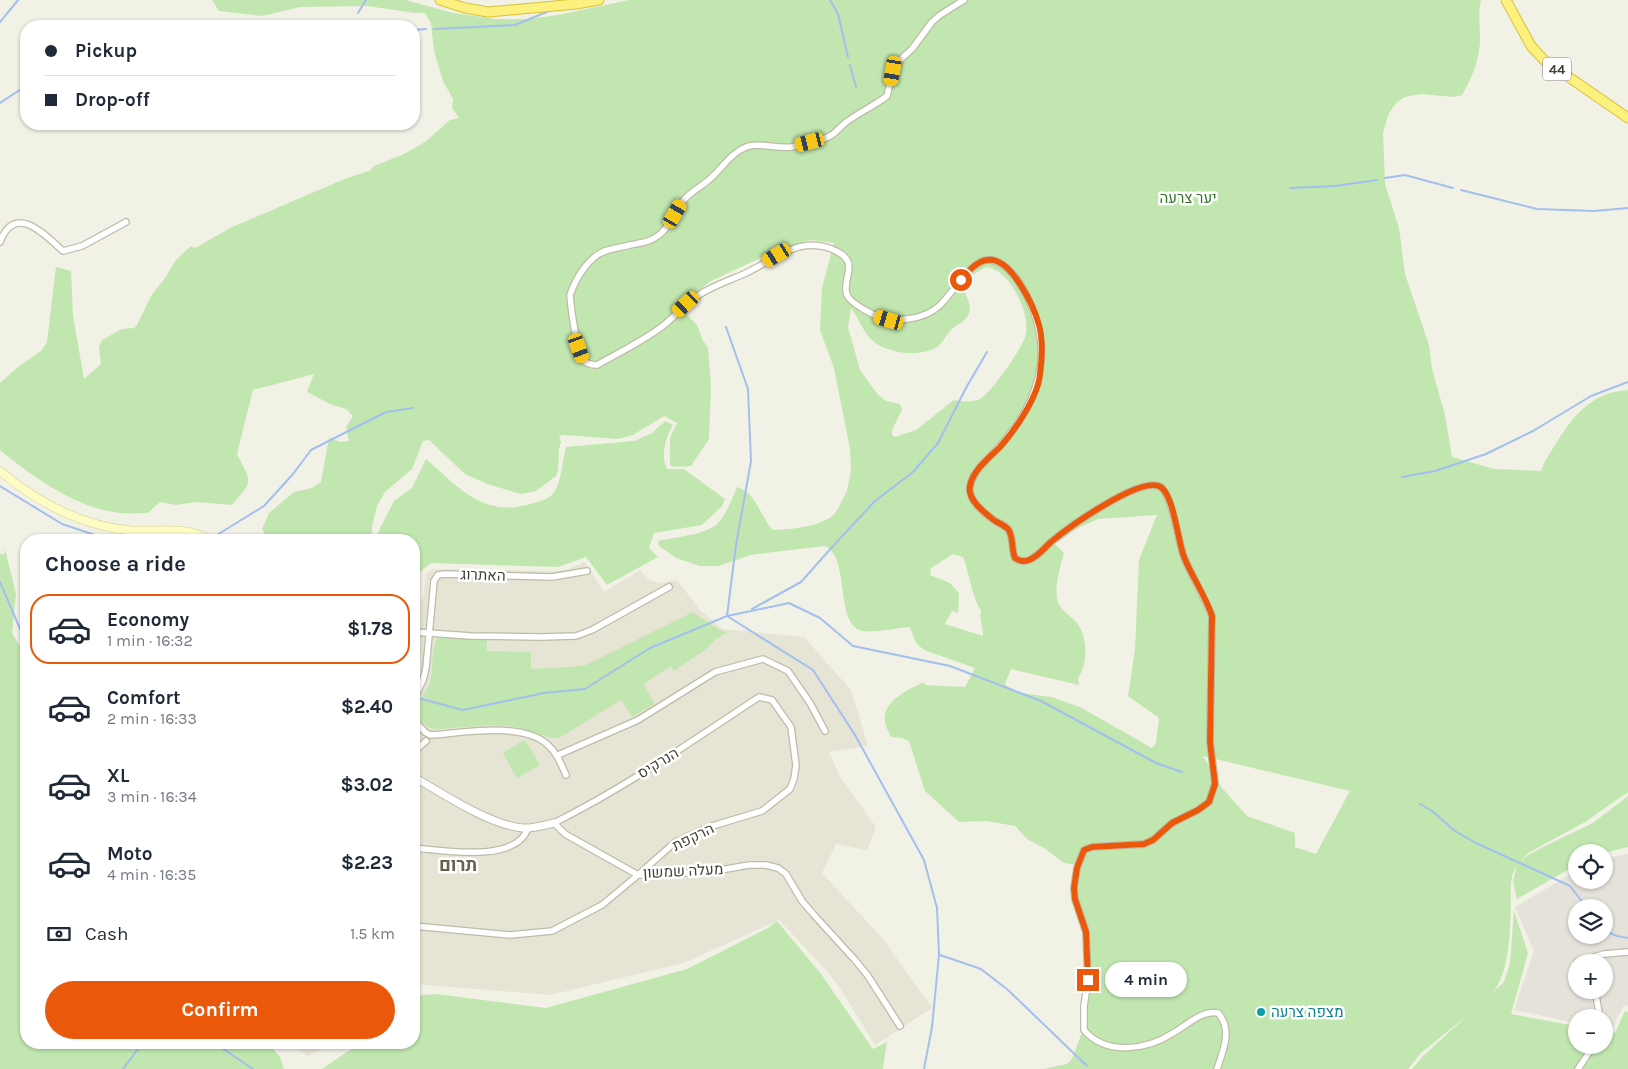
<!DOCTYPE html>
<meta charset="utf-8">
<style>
body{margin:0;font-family:Karla,Heebo,sans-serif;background:#f6f6f7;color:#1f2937;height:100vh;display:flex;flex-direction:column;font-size:19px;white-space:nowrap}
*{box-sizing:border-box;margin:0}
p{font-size:16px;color:#747a83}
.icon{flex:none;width:28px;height:28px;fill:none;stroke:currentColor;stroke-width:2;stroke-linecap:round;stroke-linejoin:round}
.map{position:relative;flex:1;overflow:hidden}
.drawer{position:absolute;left:20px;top:534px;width:400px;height:515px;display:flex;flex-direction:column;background:#fff;border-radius:20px;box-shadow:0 1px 4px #0004}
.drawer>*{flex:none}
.banner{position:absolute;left:20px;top:20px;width:400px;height:110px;border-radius:20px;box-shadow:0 1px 4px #0004;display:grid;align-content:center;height:110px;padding:0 25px;background:#fff}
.tools{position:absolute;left:1568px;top:844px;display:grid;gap:10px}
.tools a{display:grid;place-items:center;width:45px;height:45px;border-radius:50%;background:#fff;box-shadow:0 1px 4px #0004;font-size:25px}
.end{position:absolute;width:22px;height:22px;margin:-11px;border:6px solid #ea580c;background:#fff;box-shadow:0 0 0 2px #fff}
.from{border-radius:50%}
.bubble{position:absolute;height:35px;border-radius:18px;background:#fff;box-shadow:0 1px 4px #0004;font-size:16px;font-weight:700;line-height:35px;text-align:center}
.car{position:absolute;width:15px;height:30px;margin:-15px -8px;border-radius:6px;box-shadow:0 0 4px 1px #0007;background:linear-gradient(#f5c518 24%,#345 0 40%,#f5c518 0 76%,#345 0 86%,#f5c518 0)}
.banner b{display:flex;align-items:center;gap:18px;height:48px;font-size:19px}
.banner b+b{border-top:1px solid #e0e1e3}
.banner i{width:12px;height:12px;background:#1f2937}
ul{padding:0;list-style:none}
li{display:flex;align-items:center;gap:15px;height:70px;margin:0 10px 8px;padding:0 15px;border:2px solid transparent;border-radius:20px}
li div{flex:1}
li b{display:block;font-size:19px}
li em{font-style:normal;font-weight:700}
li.active{border-color:#ea580c}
li>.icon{width:45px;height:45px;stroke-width:1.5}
h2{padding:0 25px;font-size:22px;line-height:60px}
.pay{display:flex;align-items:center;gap:12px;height:55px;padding:0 25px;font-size:19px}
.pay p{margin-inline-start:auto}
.primary-button{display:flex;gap:10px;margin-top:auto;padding:10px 25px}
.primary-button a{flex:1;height:58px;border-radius:30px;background:#ea580c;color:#fff;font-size:20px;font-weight:700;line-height:58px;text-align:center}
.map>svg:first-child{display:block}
.residential{fill:#e6e4d4}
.industrial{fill:#e5e2da;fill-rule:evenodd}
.green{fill:#c1e6af;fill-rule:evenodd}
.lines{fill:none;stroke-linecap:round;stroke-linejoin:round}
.stream{stroke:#a3bfee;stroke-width:2}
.minor-casing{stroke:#bebba8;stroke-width:8}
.tertiary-casing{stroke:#bebba8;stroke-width:9}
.secondary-casing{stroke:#d2cf96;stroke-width:9}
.trunk-casing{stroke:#dac138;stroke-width:11}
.minor{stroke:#fff;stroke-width:5.5}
.tertiary{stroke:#fff;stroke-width:7}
.secondary{stroke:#fdfcc5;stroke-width:8}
.trunk{stroke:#fcf07e;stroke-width:9}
.route{stroke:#ea580c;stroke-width:6}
.culture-dot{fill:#0f9aa8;stroke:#fff;stroke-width:2}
.labels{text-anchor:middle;stroke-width:5;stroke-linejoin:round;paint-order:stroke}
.shield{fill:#fff;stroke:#7d7b72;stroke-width:1}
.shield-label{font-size:14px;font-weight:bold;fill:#454235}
.park-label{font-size:15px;fill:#36752a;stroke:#fff}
.street-label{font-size:15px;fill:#454235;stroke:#fff}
.culture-label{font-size:15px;fill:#0d838f;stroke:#fff;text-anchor:start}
.quarter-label{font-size:18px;font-weight:bold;fill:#67624d;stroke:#fff}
</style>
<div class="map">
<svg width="1628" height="1069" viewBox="0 0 1628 1069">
<rect width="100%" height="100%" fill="#f2f1e6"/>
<g class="residential">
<polygon points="585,562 604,592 640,570 649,580 659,583 677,580 700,610 722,629 804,637 851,690 868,746 829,752 841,778 876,827 867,850 836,844 822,873 883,939 932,1008 875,1045 842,991 826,970 779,920 684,963 550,995 414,984 414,599 423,599 426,574 433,569 553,571 566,570"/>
<polygon points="26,563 26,625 24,617 23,567"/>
<polygon points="288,1043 332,1043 308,1056"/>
</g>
<path class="industrial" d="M1628 854V1006L1624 1005 1611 1030 1604 1028V1018H1576V1023L1514 1010 1534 951 1515 907 1576 871V880H1604V859ZM1576 908H1604V935H1576ZM1576 962H1604V990H1576Z"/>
<g class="green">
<path d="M212 0H406L453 13 496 19H529L558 15 629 0H1481C1477 17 1482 34 1479 51 1477 66 1470 81 1462 95L1454 97 1421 94 1405 97 1396 103 1388 115 1383 133 1385 184 1399 228 1405 274 1429 345 1432 369 1445 415 1452 457 1494 469 1541 471 1544 463C1566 428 1582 393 1628 390V792L1585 822 1528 853 1519 863 1528 855 1547 845 1593 823 1628 796V847L1604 853 1576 852V865L1517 899 1513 881 1517 866C1509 877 1511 890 1511 903 1510 929 1510 974 1492 993L1504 982 1510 963 1514 911 1528 953 1511 1014 1576 1026V1045H1604V1031L1615 1033 1625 1011 1628 1012V1069H1412L1423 1056 1468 1015 1421 1053 1408 1069H1044L1067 1064 1072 1059 1084 1027 1090 983 1085 936 1077 891 1078 865 1064 863 1044 848 1027 839 1015 826 987 821 959 822 925 791 909 741 902 738 891 737C889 733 886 727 885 722 881 702 910 688 925 682L924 685 965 687 975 668 924 650 916 643 910 627C898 628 873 633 863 631 834 626 851 558 825 546L750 555 719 566H700L676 558 659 546 658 541C674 537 707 535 718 523 727 513 732 499 737 487 756 492 761 518 773 530L791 529 814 525 830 518 836 512 847 491 851 470 850 449 834 368 820 330 822 288 834 243 810 240 775 251 711 281 679 306 697 325 703 341 708 347 711 386 709 439 691 466 674 467 670 465V438L677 423 664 416 633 435 618 439 564 435 559 436 561 442 559 449 558 470 556 476 536 491 521 494 487 484 465 474 429 440 423 441 412 469 385 492 377 506 372 526V540H269L267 538 262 529 269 513 294 492 312 488 321 482 329 438 341 442 349 441 346 427 353 416 346 409 330 404 307 392 314 374 253 390 237 454C252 484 254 479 232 505L196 502 176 505 160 502 148 513C139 513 130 514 121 513 77 509 33 477 0 450V383L18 367 42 350 47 342 56 267 71 271 73 316 84 379 101 364 99 347 102 340 122 329 134 328 137 325 151 296 165 278 175 261 191 246 195 248 230 228 347 178 369 171 374 166 404 154 425 142 450 120 459 118 452 108 453 99 443 81 434 51 431 23 425 13H415L367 6 300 7 262 16 219 11ZM986 267C1010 269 1030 313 1026 334 1024 346 991 393 980 399 972 403 962 401 954 400L916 430 895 437 892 435V430L902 410 900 404 886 401 878 395 860 370 848 327 851 308C858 317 862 329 869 337 883 354 919 358 937 347 944 342 946 334 952 329 956 325 964 322 967 317 980 297 943 289 986 267ZM1157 515 1139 560 1135 649 1128 696 1159 718 1156 743 1152 748 1080 707 1051 697 1014 692 1005 684 1011 669 1079 685 1078 678C1088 664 1088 637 1077 623 1070 615 1060 611 1057 599 1055 583 1060 568 1064 553L1055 544 1078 528 1098 519ZM953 554 963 557C970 575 971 594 981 611 979 620 983 626 983 636L945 624 952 611 958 613 959 593 950 583 930 575 931 568ZM1203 756 1350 791 1316 854 1295 847V833L1247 816 1222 788Z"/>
<path d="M665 421 673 425C666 437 660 455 667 469H684L725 499 722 506 702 525 654 533 649 548 658 557 607 585 586 557 558 567 431 563 420 572 418 596 414 595V540H377L379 530 394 501 412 488 426 459C461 489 483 519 534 503 542 501 552 498 556 489 561 480 563 458 566 447L634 441 652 433Z"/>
<polygon points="5,549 16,594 12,633 26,657 26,1042 268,1043 280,1057 284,1069 0,1069 0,553 4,555"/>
<path d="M693 612 713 626 727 633 716 639 706 649 674 671 671 666 643 684 655 704 632 717 621 700 559 738C542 738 527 728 510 726 486 724 459 728 435 729L430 728 414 716V711C419 701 428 690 431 678 434 666 430 649 438 638L487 639V651L531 652V669L570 667 586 665Z"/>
<polygon points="525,740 540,765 517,778 503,753"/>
<polygon points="777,921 821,974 873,1049 887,1042 883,1069 322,1069 360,1043 414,1042 414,997 416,996 436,994 546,1008 687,969 768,928"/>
</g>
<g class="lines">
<g class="stream">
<polyline points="830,0 838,14 848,57"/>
<polyline points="358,13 366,0"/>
<polyline points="0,22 18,0"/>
<polyline points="350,26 353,21"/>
<polyline points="434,29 515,25 549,11"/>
<polyline points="414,30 426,29"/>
<polyline points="850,65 856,87"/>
<polyline points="0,103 26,86"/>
<polyline points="1385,178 1405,175 1453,188"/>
<polyline points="1290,188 1335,186 1377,180"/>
<polyline points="1461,190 1537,209 1594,211 1628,208"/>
<polyline points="726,327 748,389 751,461 736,545 727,616 813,670 855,735 924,860 937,908 939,955 932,1027 924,1069"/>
<polyline points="1402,477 1435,471 1486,454 1533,431 1591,396 1628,382"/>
<polyline points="0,486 62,524 110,540"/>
<polyline points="212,538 264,506 293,474 311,450 386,412 413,408"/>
<polyline points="0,582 26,643"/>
<polyline points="752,609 801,582 834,545 875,501 913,472 938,443 967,386 987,352"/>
<polyline points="418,698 463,710 544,693 585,689 650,648 727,616 789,603 820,618 853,646 950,666 1041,701 1156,763 1182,772"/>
<polyline points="1420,804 1432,811 1455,831 1476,843 1570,886 1587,908"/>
<polyline points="1604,930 1617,936 1628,938"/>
<polyline points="940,955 981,969 1008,990 1087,1066"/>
<polyline points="213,1042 253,1069"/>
<polyline points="123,1069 143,1042"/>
</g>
<g class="minor-casing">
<g id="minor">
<path d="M964 0 940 15 932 22 912 49 902 58 893 71 887 96C874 106 858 113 845 123 839 128 835 134 828 137 817 142 802 145 791 147 776 149 760 142 746 147 731 153 723 167 712 177 703 186 691 191 683 201 674 212 670 227 659 235 651 242 640 243 630 245 623 247 615 248 608 250 589 255 576 278 570 295 571 309 576 347 583 359 586 364 591 365 597 365 618 353 641 342 660 328 673 319 682 306 696 297 711 286 729 281 746 273 776 259 802 233 838 252 860 264 841 279 847 295 851 304 876 317 886 319 893 321 900 320 907 319 919 318 930 314 939 306 952 295 972 256 992 260 1008 264 1020 282 1027 296 1055 352 1040 401 1000 446 990 458 972 470 970 487 968 500 984 513 994 520 998 523 1004 525 1008 529 1014 537 1011 549 1015 558 1020 561 1023 562 1029 560 1039 556 1045 547 1052 541 1068 528 1145 472 1162 488 1173 499 1178 541 1184 557 1192 577 1204 596 1212 616L1210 742 1215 783 1209 802 1198 810 1172 823 1153 840 1144 844 1092 847 1084 850 1077 868 1074 888 1075 899 1086 932 1088 980 1084 1006V1030C1106 1056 1147 1050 1173 1033 1186 1026 1203 1009 1218 1013 1233 1029 1223 1051 1217 1069"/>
<path d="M0 242C15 202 45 235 63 251L82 246 126 222"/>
<polyline points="414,632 471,636 541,637 576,636 592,630 669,587"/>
<polyline points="414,699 423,680 426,668 434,581 438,575 444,574 552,577 587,571"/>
<path d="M414 720 425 732 430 735C463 733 522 721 548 745 557 753 561 764 566 775"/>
<polyline points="414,752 426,741"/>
<polyline points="558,755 638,720 715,672 763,659 788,671 810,703 825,731"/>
<path d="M414 848C442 850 516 864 528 828"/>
<path d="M414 926 510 935 552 931 602 905 638 875 674 843 709 827 762 811 790 789 794 779 796 765 791 727 772 700 759 697C692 741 626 787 554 823L565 834 638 875 709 872 749 865H766L778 868 786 874 802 901 814 915 855 960 868 976 900 1026"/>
<polyline points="1578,962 1604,954 1628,952"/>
<polyline points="1595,990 1600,1018"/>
<polyline points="1578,1069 1594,1045"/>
</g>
</g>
<g class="tertiary-casing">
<path id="tertiary" d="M414 777C441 793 492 826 523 828 533 829 544 825 554 823"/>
</g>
<g class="secondary-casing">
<path id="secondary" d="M0 471C36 501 80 525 127 530 156 533 183 524 210 540"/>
</g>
<g class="trunk-casing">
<g id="trunk">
<polyline points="440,0 465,8 488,12 576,4 599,0"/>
<polyline points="1506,0 1531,46 1544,60 1628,118"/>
</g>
</g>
<use href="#minor" class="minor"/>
<use href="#tertiary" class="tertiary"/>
<use href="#secondary" class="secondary"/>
<use href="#trunk" class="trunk"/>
</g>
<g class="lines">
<path class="route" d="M961 280C966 273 977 261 987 260 1011 256 1034 307 1039 325 1043 340 1042 359 1040 374 1038 397 1015 430 1000 447 989 458 973 470 970 486 967 500 985 513 995 521 999 523 1005 526 1008 529 1014 537 1011 549 1015 558 1020 561 1023 562 1029 560 1039 556 1045 547 1052 541 1068 528 1145 472 1162 488 1174 499 1178 541 1184 557 1192 577 1205 595 1212 616L1210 742 1215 784 1209 802 1198 810 1172 823 1153 840 1144 844 1092 847 1084 850 1077 868 1074 888 1075 899 1086 932 1088 980"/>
</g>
<circle class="culture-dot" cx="1261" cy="1012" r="5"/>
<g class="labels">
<rect class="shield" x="1543" y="57.5" width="28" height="23" rx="4"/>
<g class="shield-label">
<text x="1557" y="74">44</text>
</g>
<g class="park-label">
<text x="1188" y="203">יער צרעה</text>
</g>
<g class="street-label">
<text transform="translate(483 575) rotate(2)" y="5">האתרוג</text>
<text transform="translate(658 763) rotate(-31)" y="5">הנרקיס</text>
<text transform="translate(693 837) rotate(-26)" y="5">הרקפת</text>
<text transform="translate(683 871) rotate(-3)" y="5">מעלה שמשון</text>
</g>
<g class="culture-label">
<text x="1271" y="1017">מצפה צרעה</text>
</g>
<g class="quarter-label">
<text x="458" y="871">תרום</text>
</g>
</g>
</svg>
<div class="tools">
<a><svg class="icon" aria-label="locate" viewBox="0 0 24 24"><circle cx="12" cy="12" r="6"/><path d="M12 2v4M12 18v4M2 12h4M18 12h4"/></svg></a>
<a><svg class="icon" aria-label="layers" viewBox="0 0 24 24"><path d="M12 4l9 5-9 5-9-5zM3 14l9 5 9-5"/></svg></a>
<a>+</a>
<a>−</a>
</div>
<i class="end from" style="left:961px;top:280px"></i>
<i class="end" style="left:1088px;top:980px"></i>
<div class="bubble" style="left:1105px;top:962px;width:82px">4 min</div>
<i class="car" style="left:893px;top:71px;rotate:190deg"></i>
<i class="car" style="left:810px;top:142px;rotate:256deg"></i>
<i class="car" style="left:675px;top:214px;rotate:30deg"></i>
<i class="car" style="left:777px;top:255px;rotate:239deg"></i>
<i class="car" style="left:686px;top:304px;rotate:227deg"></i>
<i class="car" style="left:889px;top:320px;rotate:286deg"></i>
<i class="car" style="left:579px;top:348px;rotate:160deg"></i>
<div class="banner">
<b><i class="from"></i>Pickup</b>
<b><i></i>Drop-off</b>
</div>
<section class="drawer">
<h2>Choose a ride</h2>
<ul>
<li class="active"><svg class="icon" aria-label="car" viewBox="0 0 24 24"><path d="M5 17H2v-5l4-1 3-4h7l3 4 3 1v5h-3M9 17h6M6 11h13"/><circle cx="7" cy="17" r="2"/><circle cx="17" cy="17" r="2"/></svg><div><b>Economy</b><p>1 min · 16:32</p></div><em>$1.78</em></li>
<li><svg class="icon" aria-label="car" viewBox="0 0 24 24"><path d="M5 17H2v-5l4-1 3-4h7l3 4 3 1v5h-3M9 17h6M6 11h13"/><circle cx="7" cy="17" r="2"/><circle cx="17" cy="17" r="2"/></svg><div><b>Comfort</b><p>2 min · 16:33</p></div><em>$2.40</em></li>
<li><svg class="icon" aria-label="car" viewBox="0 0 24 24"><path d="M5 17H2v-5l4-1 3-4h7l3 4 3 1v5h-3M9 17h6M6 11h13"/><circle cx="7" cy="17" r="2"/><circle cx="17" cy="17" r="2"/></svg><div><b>XL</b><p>3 min · 16:34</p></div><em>$3.02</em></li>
<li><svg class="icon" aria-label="car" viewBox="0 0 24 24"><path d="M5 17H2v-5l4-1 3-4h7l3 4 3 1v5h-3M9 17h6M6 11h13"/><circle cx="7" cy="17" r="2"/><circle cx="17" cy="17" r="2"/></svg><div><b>Moto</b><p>4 min · 16:35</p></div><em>$2.23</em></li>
</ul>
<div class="pay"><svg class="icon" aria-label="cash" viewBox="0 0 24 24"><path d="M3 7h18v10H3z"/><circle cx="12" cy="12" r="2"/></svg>Cash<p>1.5 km</p></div>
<div class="primary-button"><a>Confirm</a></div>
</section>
</div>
